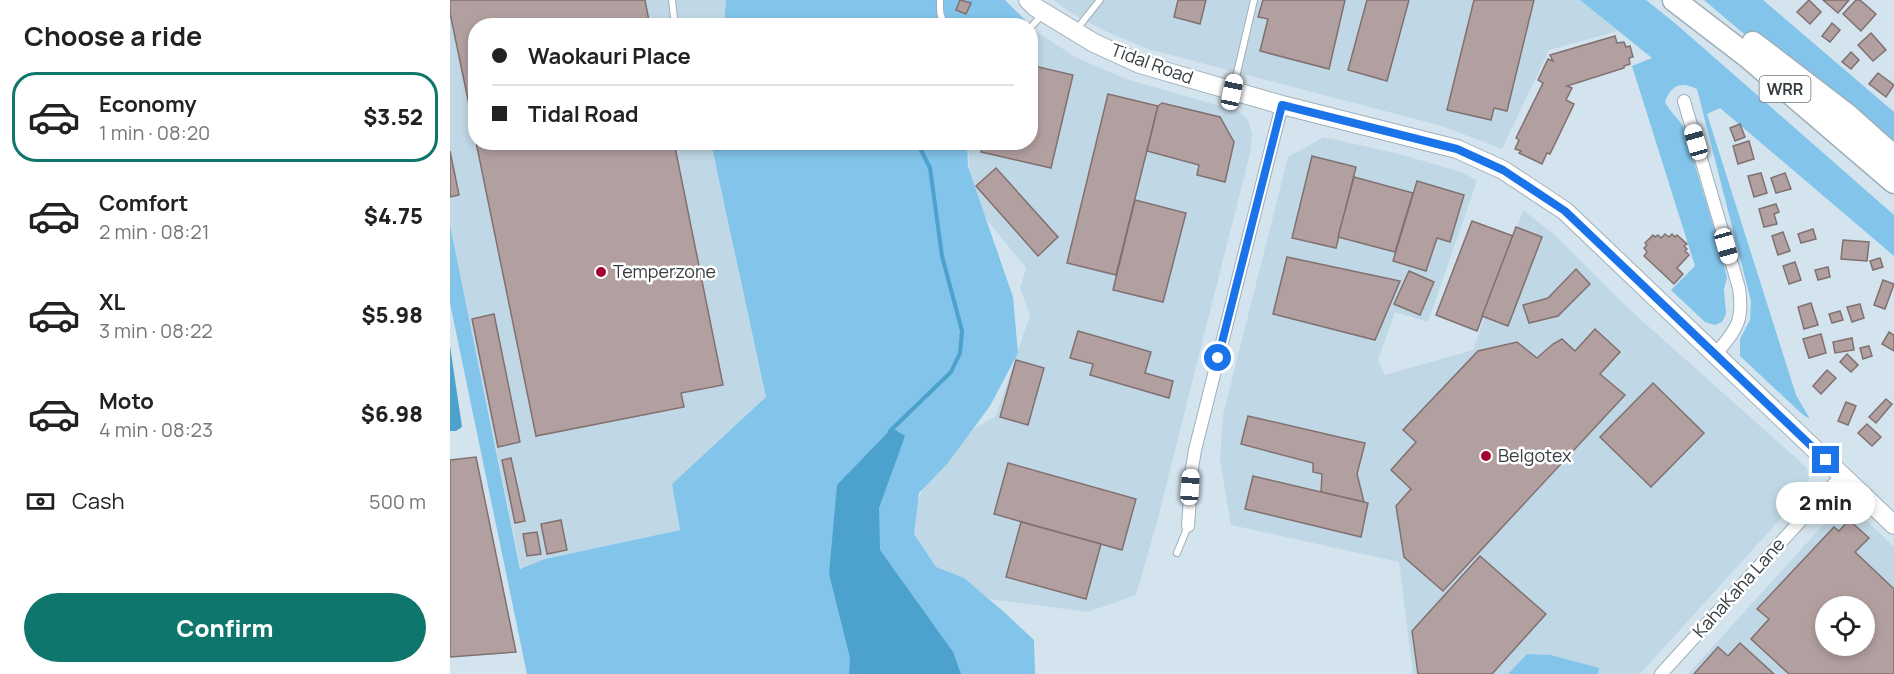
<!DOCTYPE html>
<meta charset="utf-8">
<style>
body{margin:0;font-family:Manrope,sans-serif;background:#f2f2f2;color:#222;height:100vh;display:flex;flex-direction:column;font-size:22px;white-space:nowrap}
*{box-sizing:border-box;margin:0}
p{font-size:20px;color:#767676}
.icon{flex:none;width:33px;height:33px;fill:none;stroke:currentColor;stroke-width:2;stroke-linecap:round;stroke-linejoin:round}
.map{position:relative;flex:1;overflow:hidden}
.panel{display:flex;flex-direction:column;background:#fff;width:450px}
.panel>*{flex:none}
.guide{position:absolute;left:18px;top:18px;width:570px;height:132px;border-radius:24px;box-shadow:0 3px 9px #0003;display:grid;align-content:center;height:132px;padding:0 24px;background:#fff}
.fabs{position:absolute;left:1365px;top:596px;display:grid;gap:12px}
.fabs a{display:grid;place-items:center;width:60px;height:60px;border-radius:50%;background:#fff;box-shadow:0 3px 9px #0003;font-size:30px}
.end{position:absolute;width:27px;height:27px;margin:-14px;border:8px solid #1a73e8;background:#fff;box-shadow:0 0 0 3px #fff}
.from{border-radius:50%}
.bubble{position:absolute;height:42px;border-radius:21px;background:#fff;box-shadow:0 3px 9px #0003;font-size:20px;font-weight:800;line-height:42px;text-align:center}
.car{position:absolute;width:18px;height:36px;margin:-18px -9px;border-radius:8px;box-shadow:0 0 4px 2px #0007;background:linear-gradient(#fff 24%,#345 0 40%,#fff 0 76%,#345 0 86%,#fff 0)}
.guide b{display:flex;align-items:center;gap:21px;height:57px;font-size:22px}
.guide b+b{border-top:2px solid #e0e0e0}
.guide i{width:15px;height:15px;background:#222}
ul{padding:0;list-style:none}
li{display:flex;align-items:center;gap:18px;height:90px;margin:0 12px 9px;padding:0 12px;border:3px solid transparent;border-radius:24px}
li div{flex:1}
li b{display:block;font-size:22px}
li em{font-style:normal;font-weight:800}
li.selected{border-color:#0f766e}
li>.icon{width:54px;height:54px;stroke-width:1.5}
h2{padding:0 24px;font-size:27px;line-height:72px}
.pay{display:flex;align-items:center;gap:15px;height:66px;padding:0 24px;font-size:22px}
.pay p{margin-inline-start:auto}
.primary-button{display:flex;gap:12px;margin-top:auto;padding:12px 24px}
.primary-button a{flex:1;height:69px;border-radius:36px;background:#0f766e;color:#fff;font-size:24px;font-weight:800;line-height:69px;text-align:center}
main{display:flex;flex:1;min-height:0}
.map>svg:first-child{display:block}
.built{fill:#c0d8e5;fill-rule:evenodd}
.green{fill:#82c4ea}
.water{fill:#4da1cd}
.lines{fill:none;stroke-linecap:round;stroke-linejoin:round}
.stream{stroke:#4da1cd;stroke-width:4}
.building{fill:#b29f9f;stroke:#817070;stroke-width:1.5;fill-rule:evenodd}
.lane-casing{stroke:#9fafb9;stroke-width:8}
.street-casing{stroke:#9fafb9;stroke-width:14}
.secondary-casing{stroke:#9fafb9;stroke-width:20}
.highway-casing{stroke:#9fafb9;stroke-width:25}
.lane{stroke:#fff;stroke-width:6}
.street{stroke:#fff;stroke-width:12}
.secondary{stroke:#fff;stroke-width:18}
.highway{stroke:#fff;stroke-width:22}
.route{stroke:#1a73e8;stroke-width:8}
.poi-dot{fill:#a3052e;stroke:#fff;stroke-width:2}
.labels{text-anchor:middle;stroke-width:5;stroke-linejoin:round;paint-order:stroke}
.shield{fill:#fff;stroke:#72777a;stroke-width:1.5}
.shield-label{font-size:16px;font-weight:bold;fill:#363d41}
.street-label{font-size:18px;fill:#363d41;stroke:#fff}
.poi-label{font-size:18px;fill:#363d41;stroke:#fff;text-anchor:start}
</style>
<main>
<section class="panel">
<h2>Choose a ride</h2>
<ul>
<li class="selected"><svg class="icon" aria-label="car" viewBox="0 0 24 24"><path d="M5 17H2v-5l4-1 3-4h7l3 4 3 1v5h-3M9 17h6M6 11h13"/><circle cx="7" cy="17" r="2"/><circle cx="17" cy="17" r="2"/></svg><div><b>Economy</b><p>1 min · 08:20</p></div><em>$3.52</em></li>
<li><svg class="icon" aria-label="car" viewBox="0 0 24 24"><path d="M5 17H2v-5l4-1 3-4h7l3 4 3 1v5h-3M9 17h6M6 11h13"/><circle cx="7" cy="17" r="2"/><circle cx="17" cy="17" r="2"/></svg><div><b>Comfort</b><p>2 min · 08:21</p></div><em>$4.75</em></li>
<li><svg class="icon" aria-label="car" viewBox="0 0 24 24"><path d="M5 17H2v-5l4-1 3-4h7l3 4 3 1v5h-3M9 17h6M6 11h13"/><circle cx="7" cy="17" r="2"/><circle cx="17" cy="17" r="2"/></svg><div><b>XL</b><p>3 min · 08:22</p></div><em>$5.98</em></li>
<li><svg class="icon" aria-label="car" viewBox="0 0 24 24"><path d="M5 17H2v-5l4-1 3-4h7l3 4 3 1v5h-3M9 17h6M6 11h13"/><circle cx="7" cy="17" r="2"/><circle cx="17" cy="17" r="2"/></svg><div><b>Moto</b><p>4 min · 08:23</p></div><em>$6.98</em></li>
</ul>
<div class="pay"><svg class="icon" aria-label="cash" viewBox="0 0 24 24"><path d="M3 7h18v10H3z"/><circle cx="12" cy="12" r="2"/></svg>Cash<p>500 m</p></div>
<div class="primary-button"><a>Confirm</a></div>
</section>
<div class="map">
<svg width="1444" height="674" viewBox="0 0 1444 674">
<rect width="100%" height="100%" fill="#d4e4ee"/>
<g class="built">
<polygon points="0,0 276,0 274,25 26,26 26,142 261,143 316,397 222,484 230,530 95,559 71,569 0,225"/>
<polygon points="603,0 1130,0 1168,31 1099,50 1052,149 992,126 698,49 657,32 621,13"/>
<polygon points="583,29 625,57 676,79 788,111 798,120 802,133 801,149 707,522 686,595 638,612 495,593 448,545 492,447 546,416 580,315 570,288 576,268 517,195 519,160 517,143 580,142 581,31"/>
<polygon points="874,137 953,155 1014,173 1027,181 978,322 945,312 928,360 935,375 1023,350 1073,210 1106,236 1178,308 1357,468 1359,481 1354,493 1190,674 1148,674 1148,668 1101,655 1077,654 1058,674 963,674 949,562 781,525 770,460 773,415 838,157"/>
<path d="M1397 511 1412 516 1444 547V674H1238L1382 515ZM1376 606H1414V645H1376Z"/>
</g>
<g class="green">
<polygon points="276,0 555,0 580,25 274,26"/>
<path d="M1130 0H1196L1226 24 1444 215V256L1270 108 1257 114 1346 395 1360 419 1352 414 1290 356V339L1300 320 1301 301 1247 89C1231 81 1221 85 1215 102 1220 112 1227 117 1233 126L1270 248 1277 278 1274 289 1276 314 1272 322 1265 325 1255 322 1221 290 1245 266 1182 66 1202 58Z"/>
<polygon points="1254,0 1313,0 1444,112 1444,161"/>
<polygon points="261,143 517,143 518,167 563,297 568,353 540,406 497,464 469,493 464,534 486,567 514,578 554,612 584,640 585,674 77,674 0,303 0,225 70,569 95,559 230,530 222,484 316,397"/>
<polygon points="1077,654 1101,655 1149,668 1148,674 1058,674"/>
</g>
<g class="water">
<polygon points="0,346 12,427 6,431 0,431"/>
<polygon points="442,428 455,436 429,508 430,550 503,652 511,674 399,674 400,658 379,574 387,485"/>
</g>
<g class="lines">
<polyline class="stream" points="440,431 501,372 510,353 512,331 492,256 480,168 467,142"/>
</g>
<g class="building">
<polygon points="0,0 195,0 200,26 26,26 26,138 0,13"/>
<polygon points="510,0 521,3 516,14 506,10"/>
<polygon points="727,0 756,0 750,24 724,17 728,0"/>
<polygon points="813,0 895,0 879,69 810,51 818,19 808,17"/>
<polygon points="917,0 959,0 937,81 898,70"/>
<polygon points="1024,0 1084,0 1057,111 1044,108 1041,120 997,110"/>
<polygon points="1359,0 1371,12 1360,24 1347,12"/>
<polygon points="1373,0 1399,0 1388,13"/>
<polygon points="1406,0 1410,0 1426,14 1411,31 1393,14"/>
<polygon points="1382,23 1390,30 1380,42 1372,36"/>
<polygon points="1421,33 1436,50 1423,61 1408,45"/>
<polygon points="1165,36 1167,43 1174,42 1176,47 1180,46 1183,57 1179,58 1180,64 1174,66 1174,68 1117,86 1122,88 1116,100 1124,104 1100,154 1097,153 1092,164 1069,153 1071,151 1065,149 1069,140 1066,138 1093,83 1088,80 1098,59 1103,61 1100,55"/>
<polygon points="1401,52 1409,60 1401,69 1392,62"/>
<polygon points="580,59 586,60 584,66 623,75 601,168 531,152 533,142 580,142"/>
<polygon points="1428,73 1444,85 1436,97 1419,84"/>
<polygon points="658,94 708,106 666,275 617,263"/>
<polygon points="712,103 770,117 784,142 775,182 747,175 749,165 697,151 708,106"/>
<polygon points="1290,124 1295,137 1285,141 1280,128"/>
<polygon points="1299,141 1304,159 1288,164 1283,146"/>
<polygon points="26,142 224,142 273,385 231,393 234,407 86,436"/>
<polygon points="0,151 9,195 0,197"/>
<polygon points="862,156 906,167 886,248 842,238"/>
<polygon points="546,168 608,237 588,256 526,186"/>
<polygon points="1311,173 1317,193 1304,197 1298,176"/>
<polygon points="1335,173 1341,189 1326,193 1321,178"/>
<polygon points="904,177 963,193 945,252 888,237"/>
<polygon points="967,181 1014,195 1000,242 987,238 976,271 943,261"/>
<polygon points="685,200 736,213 713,302 663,290"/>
<polygon points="1326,204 1329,212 1324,214 1327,224 1314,227 1309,209"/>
<polygon points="1022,221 1063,236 1027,331 986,315"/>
<polygon points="1066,227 1092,237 1058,326 1032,316"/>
<polygon points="1363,229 1366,239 1351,243 1348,234"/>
<polygon points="1333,232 1340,251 1328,255 1322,236"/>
<polygon points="1215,234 1219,237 1222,234 1225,237 1227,235 1237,244 1234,246 1237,249 1235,251 1239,255 1227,268 1233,274 1224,284 1194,256 1197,252 1194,248 1197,245 1195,243 1203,235 1205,237 1208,235 1211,238"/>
<polygon points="1393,240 1419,242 1417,261 1391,259"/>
<polygon points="837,257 950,281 925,340 823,314"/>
<polygon points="1430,258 1433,267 1423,270 1420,261"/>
<polygon points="1345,262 1351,280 1339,284 1333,266"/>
<polygon points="1378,267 1380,277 1368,280 1365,270"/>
<polygon points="1126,269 1140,284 1108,316 1079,323 1073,305 1098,298"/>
<polygon points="959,271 984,282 970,315 944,304"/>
<polygon points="1433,280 1444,284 1435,309 1424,305"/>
<polygon points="1361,303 1368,325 1354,329 1348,307"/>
<polygon points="1410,304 1414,318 1402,322 1397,307"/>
<polygon points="1390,311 1393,320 1382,323 1379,314"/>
<polygon points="44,314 70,442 48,447 22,319"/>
<polygon points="1145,329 1170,352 1150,374 1175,395 993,591 954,557 946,506 961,489 941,470 966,442 953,430 1028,351 1067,342 1087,358 1103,344 1112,339 1125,351"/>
<polygon points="628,331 701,352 695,373 723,381 719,398 640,375 643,364 620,358"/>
<polygon points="1439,332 1444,335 1444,351 1432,344"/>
<polygon points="1371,334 1376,353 1359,358 1353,339"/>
<polygon points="1402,338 1404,350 1385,353 1383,342"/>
<polygon points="1419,346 1422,356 1413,359 1410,348"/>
<polygon points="1397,354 1408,365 1401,372 1390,362"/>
<polygon points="566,360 594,368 578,425 550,417"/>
<polygon points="1377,370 1386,378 1371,394 1363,386"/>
<polygon points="1203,383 1254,433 1201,487 1150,437"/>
<polygon points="1436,399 1442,404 1426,423 1419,417"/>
<polygon points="1396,402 1406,406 1398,425 1388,421"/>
<polygon points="798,416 915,443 907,474 914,502 871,492 872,474 863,472 863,463 791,444"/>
<polygon points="1417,424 1431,437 1422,446 1408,433"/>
<polygon points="26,457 66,652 0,657 0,460"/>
<polygon points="61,458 75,521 65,523 52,460"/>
<polygon points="558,463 686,499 672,550 544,514"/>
<polygon points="803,476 918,503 911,537 795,509"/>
<polygon points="111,520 117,550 97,554 91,524"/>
<path d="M1399 520 1419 538 1405 552 1444 589V674H1339L1301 639 1319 619 1307 609 1384 527 1389 531ZM1376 606H1414V645H1376Z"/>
<polygon points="571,522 651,544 636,599 556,577"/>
<polygon points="87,532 91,554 77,556 73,534"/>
<polygon points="1030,556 1096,614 1042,674 968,674 962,631"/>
<polygon points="1290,643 1324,674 1244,674 1268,647 1278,656"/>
</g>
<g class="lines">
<g class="lane-casing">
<g id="lane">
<polyline points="222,0 225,26"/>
<path d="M490 0C490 10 489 18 497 26"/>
<polyline points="580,28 592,15"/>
<polyline points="626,30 650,0"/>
<polyline points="783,90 804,0"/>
<polyline points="727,553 738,526"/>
</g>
</g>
<g class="street-casing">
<g id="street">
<path d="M1234 101 1289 288C1294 323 1286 329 1265 355"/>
<polyline points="738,526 742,468 745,450 832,105"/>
<polyline points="1211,674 1392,475"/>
</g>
</g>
<g class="secondary-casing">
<polyline id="secondary" points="578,0 585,7 644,43 690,64 832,105 1007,149 1053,170 1115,211 1444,525"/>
</g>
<g class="highway-casing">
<g id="highway">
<polyline points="1224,0 1297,56 1444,182"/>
<polyline points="1303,43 1397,115 1444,157"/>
</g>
</g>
<use href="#lane" class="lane"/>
<use href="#street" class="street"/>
<use href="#secondary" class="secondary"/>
<use href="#highway" class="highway"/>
</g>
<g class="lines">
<polyline class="route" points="768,358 832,105 1007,149 1053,170 1115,211 1376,460"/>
</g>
<g class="poi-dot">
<circle cx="151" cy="272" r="6"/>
<circle cx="1036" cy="456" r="6"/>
</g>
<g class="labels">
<rect class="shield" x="1309.5" y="76" width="51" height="26" rx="4.5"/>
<g class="shield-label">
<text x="1335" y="95">WRR</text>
</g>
<g class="street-label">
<text transform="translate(702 64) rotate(20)" y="6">Tidal Road</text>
<text transform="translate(1289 588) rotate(-48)" y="6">KahaKaha Lane</text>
</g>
<g class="poi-label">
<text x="163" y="278">Temperzone</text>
<text x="1048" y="462">Belgotex</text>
</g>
</g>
</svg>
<div class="fabs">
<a><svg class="icon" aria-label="locate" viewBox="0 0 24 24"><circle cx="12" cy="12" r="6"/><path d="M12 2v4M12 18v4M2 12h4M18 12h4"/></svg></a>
</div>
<i class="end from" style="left:768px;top:358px"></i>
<i class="end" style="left:1376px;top:460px"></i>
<div class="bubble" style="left:1326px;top:482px;width:99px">2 min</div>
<i class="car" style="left:782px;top:92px;rotate:12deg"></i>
<i class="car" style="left:1246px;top:142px;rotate:344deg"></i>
<i class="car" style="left:1276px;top:246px;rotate:164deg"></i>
<i class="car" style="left:740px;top:487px;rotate:4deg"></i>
<div class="guide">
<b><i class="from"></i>Waokauri Place</b>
<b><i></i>Tidal Road</b>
</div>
</div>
</main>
